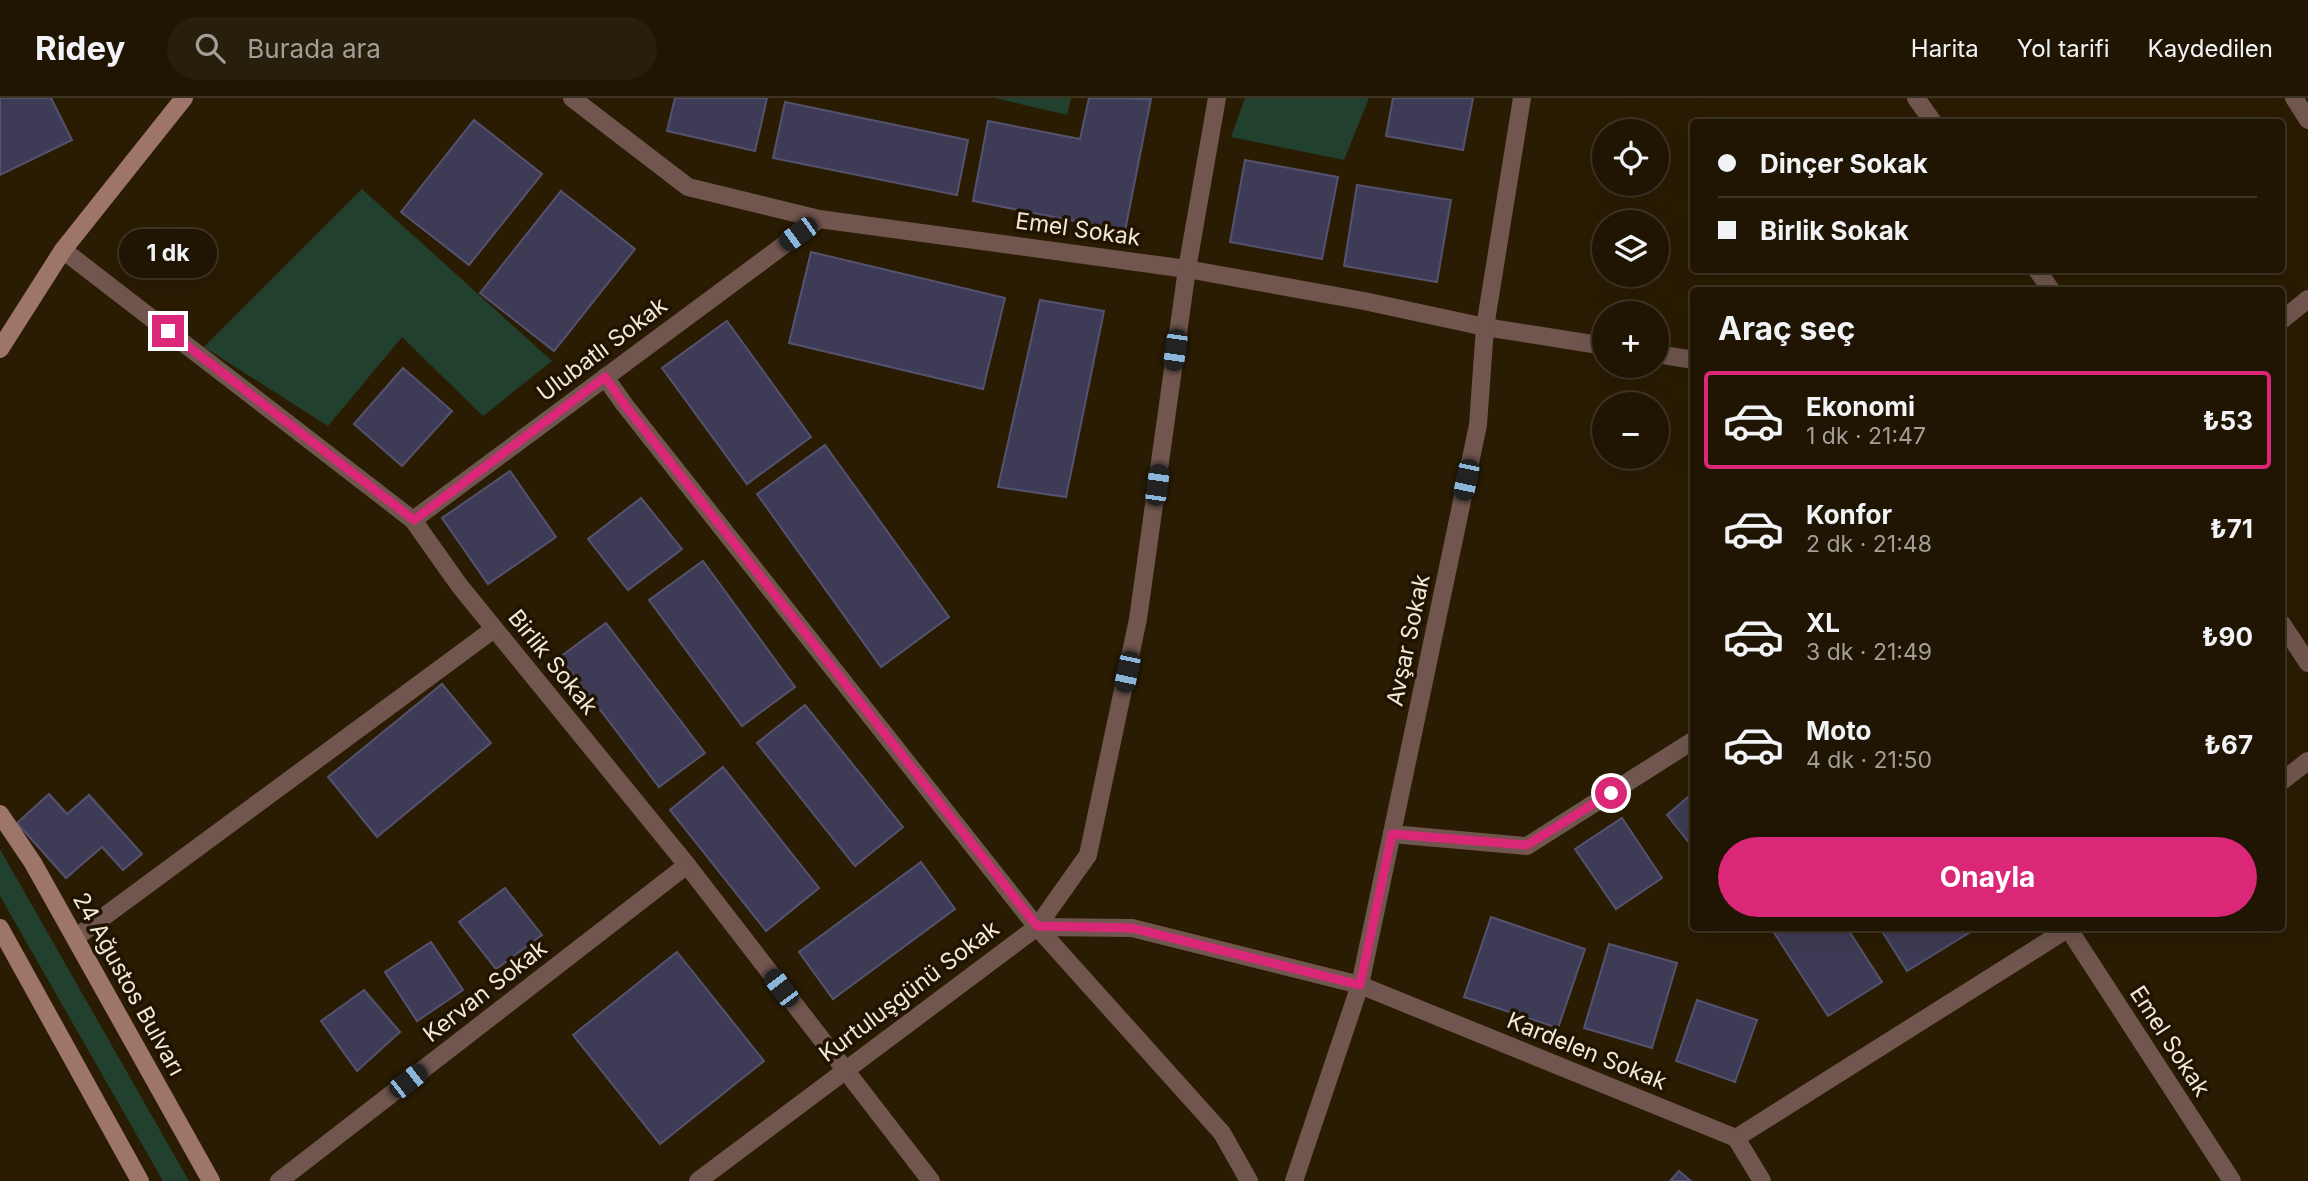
<!DOCTYPE html>
<html lang="tr">
<meta charset="utf-8">
<style>
body{margin:0;font-family:Inter,sans-serif;background:#281e0c;color:#f1f3f6;height:100vh;display:flex;flex-direction:column;font-size:26px;white-space:nowrap}
*{box-sizing:border-box;margin:0}
p{font-size:23px;color:#a29f99}
.icon{flex:none;width:38px;height:38px;fill:none;stroke:currentColor;stroke-width:2;stroke-linecap:round;stroke-linejoin:round}
.map{position:relative;flex:1;overflow:hidden}
.side{position:absolute;left:1690px;top:189px;width:595px;height:644px;display:flex;flex-direction:column;background:#201502;border-radius:7px;box-shadow:0 7px 28px #0002,0 0 0 2px #3d3424}
.side>*{flex:none}
.guide{position:absolute;left:1690px;top:21px;width:595px;height:154px;border-radius:7px;box-shadow:0 7px 28px #0002,0 0 0 2px #3d3424;display:grid;align-content:center;height:154px;padding:0 28px;background:#201502}
.buttons{position:absolute;left:1592px;top:21px;display:grid;gap:14px}
.buttons a{display:grid;place-items:center;width:77px;height:77px;border-radius:50%;background:#201502;box-shadow:0 7px 28px #0002,0 0 0 2px #3d3424;font-size:35px}
.end{position:absolute;width:32px;height:32px;margin:-16px;border:9px solid #db2777;background:#fff;box-shadow:0 0 0 4px #fff}
.from{border-radius:50%}
.bubble{position:absolute;height:49px;border-radius:24px;background:#201502;box-shadow:0 7px 28px #0002,0 0 0 2px #3d3424;font-size:23px;font-weight:700;line-height:49px;text-align:center}
.car{position:absolute;width:21px;height:42px;margin:-21px -10px;border-radius:9px;box-shadow:0 0 5px 2px #0007;background:linear-gradient(#222 24%,#8ab4d8 0 40%,#222 0 76%,#8ab4d8 0 86%,#222 0)}
.guide b{display:flex;align-items:center;gap:24px;height:66px;font-size:26px}
.guide b+b{border-top:2px solid #3d3424}
.guide i{width:18px;height:18px;background:#f1f3f6}
ul{padding:0;list-style:none}
li{display:flex;align-items:center;gap:21px;height:98px;margin:0 14px 10px;padding:0 14px;border:4px solid transparent;border-radius:7px}
li div{flex:1}
li b{display:block;font-size:26px}
li em{font-style:normal;font-weight:700}
li.selected{border-color:#db2777}
li>.icon{width:63px;height:63px;stroke-width:1.5}
h2{padding:0 28px;font-size:32px;line-height:84px}
.button{display:flex;gap:14px;margin-top:auto;padding:14px 28px}
.button a{flex:1;height:80px;border-radius:42px;background:#db2777;color:#fff;font-size:28px;font-weight:700;line-height:80px;text-align:center}
header{display:flex;align-items:center;gap:42px;box-sizing:border-box;height:98px;padding:0 35px;background:#201502;border-bottom:2px solid #3d3424}
header strong{font-size:33px}
nav{display:flex;gap:38px;margin-inline-start:auto;font-size:24px}
.search{width:490px;height:63px;background:#281e0c;display:flex;align-items:center;gap:18px;box-sizing:border-box;padding:0 24px;border-radius:38px;color:#a29f99;font-size:26px}
.map>svg:first-child{display:block}
.green{fill:#22402e}
.building{fill:#3e3b56;stroke:#54526e;stroke-width:2}
.lines{fill:none;stroke-linecap:round;stroke-linejoin:round}
.street{stroke:#70564e;stroke-width:18}
.secondary{stroke:#9e7569;stroke-width:18}
.route{stroke:#db2777;stroke-width:9}
.labels{text-anchor:middle;stroke-width:7;stroke-linejoin:round;paint-order:stroke}
.street-label{font-size:23px;fill:#f1e8d9;stroke:#201300}
</style>
<header>
<strong>Ridey</strong>
<div class="search"><svg class="icon" aria-label="search" viewBox="0 0 24 24"><circle cx="10" cy="10" r="6"/><path d="M15 15l6 6"/></svg>Burada ara</div>
<nav><a>Harita</a><a>Yol tarifi</a><a>Kaydedilen</a></nav>
</header>
<div class="map">
<svg width="2308" height="1083" viewBox="0 0 2308 1083">
<rect width="100%" height="100%" fill="#2a1c03"/>
<g class="green">
<polygon points="995,0 1071,0 1067,17"/>
<polygon points="1245,0 1369,0 1344,62 1231,39"/>
<polygon points="362,91 552,263 483,318 402,239 328,328 204,249"/>
<polygon points="0,751 1,753 189,1083 163,1083 0,798"/>
</g>
<g class="building">
<polygon points="0,0 51,0 72,42 0,77"/>
<polygon points="675,0 767,0 755,53 667,33"/>
<polygon points="1089,0 1151,1 1125,133 973,103 988,23 1080,41"/>
<polygon points="1393,0 1473,0 1463,52 1386,38"/>
<polygon points="785,4 968,42 957,97 773,60"/>
<polygon points="474,22 542,76 469,167 401,114"/>
<polygon points="1245,62 1338,79 1322,161 1230,144"/>
<polygon points="1357,87 1451,102 1437,184 1344,168"/>
<polygon points="561,93 635,151 554,253 480,195"/>
<polygon points="811,154 1005,200 983,291 789,245"/>
<polygon points="1040,202 1104,213 1066,399 998,389"/>
<polygon points="727,223 811,339 747,386 662,270"/>
<polygon points="403,270 452,313 402,368 354,326"/>
<polygon points="825,347 949,519 881,569 757,396"/>
<polygon points="510,373 556,439 488,486 442,420"/>
<polygon points="641,400 682,451 628,492 588,441"/>
<polygon points="703,463 795,589 742,628 649,502"/>
<polygon points="606,525 705,655 659,689 560,559"/>
<polygon points="442,586 491,645 377,739 328,679"/>
<polygon points="805,607 903,729 855,768 757,645"/>
<polygon points="723,669 819,790 766,833 670,712"/>
<polygon points="1694,694 1694,751 1667,717"/>
<polygon points="49,696 67,716 89,697 142,756 123,772 102,749 66,780 17,725"/>
<polygon points="1622,720 1662,780 1616,811 1575,751"/>
<polygon points="921,764 955,811 833,901 799,854"/>
<polygon points="505,790 542,837 496,871 459,824"/>
<polygon points="1491,819 1585,851 1558,930 1464,899"/>
<polygon points="1771,830 1847,830 1882,884 1828,918"/>
<polygon points="1880,830 1977,830 1907,873"/>
<polygon points="431,844 463,892 417,923 385,874"/>
<polygon points="1609,846 1677,865 1652,950 1584,930"/>
<polygon points="677,854 764,963 660,1046 573,937"/>
<polygon points="364,892 400,934 357,973 321,923"/>
<polygon points="1697,902 1757,922 1735,984 1676,963"/>
<polygon points="1679,1073 1691,1083 1670,1083"/>
</g>
<g class="lines">
<g class="street">
<polyline points="572,0 688,89 819,121 1187,171 1364,203 1485,229 1605,248"/>
<polyline points="1916,0 1933,24"/>
<polyline points="2294,0 2308,22"/>
<polyline points="63,152 413,422 459,487 687,767 931,1083"/>
<polyline points="2037,172 2051,192"/>
<polyline points="2282,222 2308,201"/>
<polyline points="1657,256 1694,262"/>
<polyline points="605,279 624,306 1037,829 1222,1035 1249,1083"/>
<polyline points="413,422 819,121"/>
<polyline points="2282,526 2308,565"/>
<polyline points="2282,683 2308,663"/>
<polyline points="1392,736 1527,748 1694,642"/>
<polyline points="1037,829 1132,830 1360,887 1736,1040 2069,830"/>
<polyline points="2068,830 2232,1083"/>
<polyline points="75,840 494,531"/>
<polyline points="1736,1040 1762,1083"/>
<polyline points="279,1083 687,767"/>
<polyline points="698,1083 1037,829 1088,757 1138,521 1187,171 1217,0"/>
<polyline points="1294,1083 1360,887 1478,327 1485,229 1522,0"/>
</g>
<g class="secondary">
<polyline points="0,251 63,152 184,0"/>
<polyline points="0,716 33,765 211,1083"/>
<polyline points="0,830 140,1083"/>
</g>
</g>
<g class="lines">
<polyline class="route" points="168,233 414,422 605,279 624,306 1037,828 1132,830 1360,887 1392,736 1527,747 1611,695"/>
</g>
<g class="labels">
<g class="street-label">
<text transform="translate(1078 131) rotate(8)" y="8">Emel Sokak</text>
<text transform="translate(602 251) rotate(-37)" y="8">Ulubatlı Sokak</text>
<text transform="translate(1408 542) rotate(-78)" y="8">Avşar Sokak</text>
<text transform="translate(553 564) rotate(51)" y="8">Birlik Sokak</text>
<text transform="translate(129 886) rotate(61)" y="8">24 Ağustos Bulvarı</text>
<text transform="translate(485 893) rotate(-38)" y="8">Kervan Sokak</text>
<text transform="translate(909 893) rotate(-37)" y="8">Kurtuluşgünü Sokak</text>
<text transform="translate(2170 943) rotate(57)" y="8">Emel Sokak</text>
<text transform="translate(1587 953) rotate(22)" y="8">Kardelen Sokak</text>
</g>
</g>
</svg>
<div class="buttons">
<a><svg class="icon" aria-label="locate" viewBox="0 0 24 24"><circle cx="12" cy="12" r="6"/><path d="M12 2v4M12 18v4M2 12h4M18 12h4"/></svg></a>
<a><svg class="icon" aria-label="layers" viewBox="0 0 24 24"><path d="M12 4l9 5-9 5-9-5zM3 14l9 5 9-5"/></svg></a>
<a>+</a>
<a>−</a>
</div>
<i class="end from" style="left:1611px;top:695px"></i>
<i class="end" style="left:168px;top:233px"></i>
<div class="bubble" style="left:119px;top:131px;width:98px">1 dk</div>
<i class="car" style="left:798px;top:136px;rotate:234deg"></i>
<i class="car" style="left:1175px;top:252px;rotate:188deg"></i>
<i class="car" style="left:1466px;top:382px;rotate:192deg"></i>
<i class="car" style="left:1157px;top:387px;rotate:8deg"></i>
<i class="car" style="left:1127px;top:574px;rotate:192deg"></i>
<i class="car" style="left:781px;top:890px;rotate:323deg"></i>
<i class="car" style="left:408px;top:983px;rotate:52deg"></i>
<div class="guide">
<b><i class="from"></i>Dinçer Sokak</b>
<b><i></i>Birlik Sokak</b>
</div>
<section class="side">
<h2>Araç seç</h2>
<ul>
<li class="selected"><svg class="icon" aria-label="car" viewBox="0 0 24 24"><path d="M5 17H2v-5l4-1 3-4h7l3 4 3 1v5h-3M9 17h6M6 11h13"/><circle cx="7" cy="17" r="2"/><circle cx="17" cy="17" r="2"/></svg><div><b>Ekonomi</b><p>1 dk · 21:47</p></div><em>₺53</em></li>
<li><svg class="icon" aria-label="car" viewBox="0 0 24 24"><path d="M5 17H2v-5l4-1 3-4h7l3 4 3 1v5h-3M9 17h6M6 11h13"/><circle cx="7" cy="17" r="2"/><circle cx="17" cy="17" r="2"/></svg><div><b>Konfor</b><p>2 dk · 21:48</p></div><em>₺71</em></li>
<li><svg class="icon" aria-label="car" viewBox="0 0 24 24"><path d="M5 17H2v-5l4-1 3-4h7l3 4 3 1v5h-3M9 17h6M6 11h13"/><circle cx="7" cy="17" r="2"/><circle cx="17" cy="17" r="2"/></svg><div><b>XL</b><p>3 dk · 21:49</p></div><em>₺90</em></li>
<li><svg class="icon" aria-label="car" viewBox="0 0 24 24"><path d="M5 17H2v-5l4-1 3-4h7l3 4 3 1v5h-3M9 17h6M6 11h13"/><circle cx="7" cy="17" r="2"/><circle cx="17" cy="17" r="2"/></svg><div><b>Moto</b><p>4 dk · 21:50</p></div><em>₺67</em></li>
</ul>
<div class="button"><a>Onayla</a></div>
</section>
</div>
